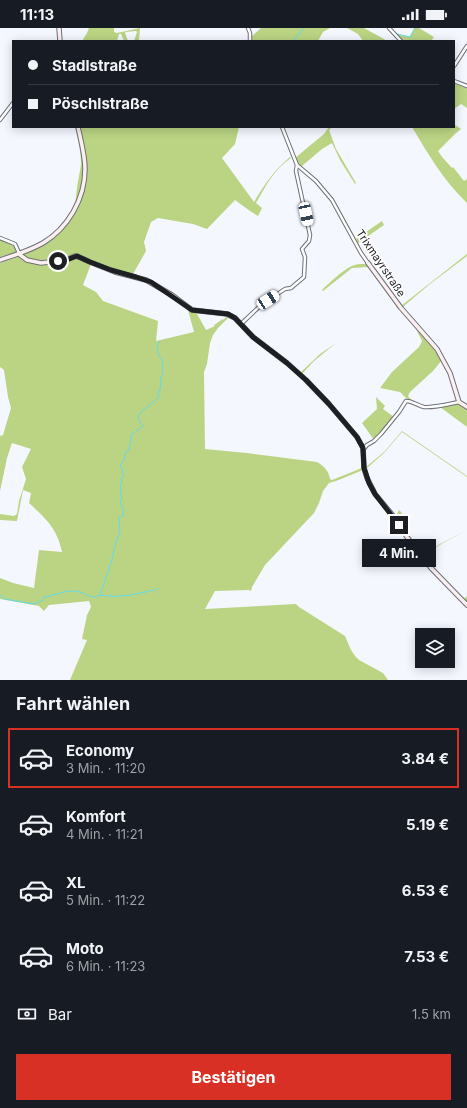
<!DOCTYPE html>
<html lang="de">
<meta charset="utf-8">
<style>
body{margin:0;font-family:Inter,sans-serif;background:#242831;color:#f1f3f6;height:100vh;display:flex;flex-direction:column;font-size:15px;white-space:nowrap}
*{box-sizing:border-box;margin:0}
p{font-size:13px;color:#9ea1a6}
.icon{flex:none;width:22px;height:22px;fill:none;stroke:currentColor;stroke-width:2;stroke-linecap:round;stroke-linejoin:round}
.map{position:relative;height:652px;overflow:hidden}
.side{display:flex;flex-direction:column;background:#171b24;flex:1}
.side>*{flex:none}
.banner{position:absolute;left:12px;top:12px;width:443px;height:88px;border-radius:0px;box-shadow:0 2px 10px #0003;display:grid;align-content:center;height:88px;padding:0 16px;background:#171b24}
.controls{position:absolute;left:415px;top:600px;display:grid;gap:8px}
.controls a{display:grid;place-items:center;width:40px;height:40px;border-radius:0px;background:#171b24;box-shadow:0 2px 10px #0003;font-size:20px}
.end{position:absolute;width:18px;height:18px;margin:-9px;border:5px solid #1e1f22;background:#fff;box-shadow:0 0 0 2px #fff}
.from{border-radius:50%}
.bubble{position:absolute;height:28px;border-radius:0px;background:#171b24;box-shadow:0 2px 10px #0003;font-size:13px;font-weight:700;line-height:28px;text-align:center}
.car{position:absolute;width:12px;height:24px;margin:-12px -6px;border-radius:5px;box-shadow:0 0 3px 1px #0007;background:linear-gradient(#fff 24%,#345 0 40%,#fff 0 76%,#345 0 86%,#fff 0)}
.banner b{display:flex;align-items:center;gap:14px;height:38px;font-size:15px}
.banner b+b{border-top:1px solid #363941}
.banner i{width:10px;height:10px;background:#f1f3f6}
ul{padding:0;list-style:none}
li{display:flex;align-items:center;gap:12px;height:60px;margin:0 8px 6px;padding:0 8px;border:2px solid transparent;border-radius:0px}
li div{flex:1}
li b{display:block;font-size:15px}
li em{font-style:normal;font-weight:700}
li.on{border-color:#d93025}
li>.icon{width:36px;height:36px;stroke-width:1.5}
h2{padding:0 16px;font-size:18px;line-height:48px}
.pay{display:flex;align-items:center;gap:10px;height:44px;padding:0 16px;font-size:15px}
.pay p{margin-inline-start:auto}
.action{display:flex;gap:8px;margin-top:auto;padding:8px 16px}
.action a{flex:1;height:46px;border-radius:0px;background:#d93025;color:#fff;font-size:16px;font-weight:700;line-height:46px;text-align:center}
.status{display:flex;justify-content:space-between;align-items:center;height:28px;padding:0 20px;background:#171b24;direction:ltr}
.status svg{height:11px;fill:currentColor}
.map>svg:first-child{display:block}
.green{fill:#bad483;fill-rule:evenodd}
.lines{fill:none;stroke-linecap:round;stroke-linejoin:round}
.stream{stroke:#62daed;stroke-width:1}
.street-casing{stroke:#6d7078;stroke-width:4.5}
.secondary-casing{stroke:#6d7078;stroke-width:5.5}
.street{stroke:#fff;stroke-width:2.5}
.secondary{stroke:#fbeff0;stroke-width:3.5}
.route{stroke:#1e1f22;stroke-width:5}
.labels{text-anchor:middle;stroke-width:3.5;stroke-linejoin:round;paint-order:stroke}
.street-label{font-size:11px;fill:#1e1f22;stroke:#fff}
</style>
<div class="status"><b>11:13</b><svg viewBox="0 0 49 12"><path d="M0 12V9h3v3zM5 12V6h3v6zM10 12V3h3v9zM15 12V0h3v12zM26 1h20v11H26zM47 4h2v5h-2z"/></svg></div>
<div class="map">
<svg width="467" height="652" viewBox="0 0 467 652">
<rect width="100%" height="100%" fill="#f5f7ff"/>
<g class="green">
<polygon points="89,0 114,0 114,4 117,5 140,0 139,13 134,13 137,4 136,3 126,4 125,5 128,13 124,13 121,6 119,6 117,13 82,13 87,5"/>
<polygon points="261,0 330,0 323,4 318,13 249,13 250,7 252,8"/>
<polygon points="347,0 364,0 384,11 386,13 363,13 358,6"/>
<polygon points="414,0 419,0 434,9 431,13 402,13 396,6 410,9"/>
<polygon points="454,52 467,57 467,80 461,76 454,81"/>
<path d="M454 96 461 101 456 105 438 123 442 129 452 140 453 139 464 153 467 151V175C444 153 428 126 412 99H454Z"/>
<path d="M75 99H239L235 116 222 130 254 174C264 157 275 141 290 129L291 130C275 140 265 159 256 175L262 180 258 188 250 183 235 172 207 201 193 196 158 190 151 194 144 214 146 223 133 246C148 252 161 259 175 268 182 273 189 281 199 283L197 284V286L206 302 215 298 214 297 223 291V292L229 286 234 288 240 293 246 291 258 278 287 259 285 262 258 280 244 295V298L256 310 300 345 320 326 336 315 314 333 302 346 325 371 361 414C366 418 370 415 374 412L362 395 377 381 376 369 385 378 383 381 394 389 407 371 400 364 380 360 392 344 419 319 422 313 416 301 399 281 396 279 397 278 372 242 369 239 352 240 323 263 322 262C328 256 344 241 352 238 356 236 361 236 365 236L368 233C353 210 343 184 325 163L335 173 356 211 382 193 384 197 358 215 363 225 401 278 467 226V228L430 256 405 277 403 280C410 291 420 299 428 309 436 318 443 328 449 339 455 352 454 370 467 377V399L440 379 426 380 406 375 400 385 381 408 366 420 364 426 366 439 384 424 402 403 467 448V449L402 404 384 425 366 441C369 459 381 473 393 486H397L399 482 402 485 397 492 409 511 423 527 440 516 467 502 443 515 423 528 431 538 463 572 467 568V578L435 546 410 515 393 490 371 462 363 442 336 453 329 455 323 463 319 475 314 485 265 537 252 559 251 563 249 562 215 563 205 581 296 576 299 579 345 608 351 622 355 628 359 632 383 645 388 652H70L87 612 82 611 87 587 91 579 89 573 49 577 44 583 39 578 0 571V550L13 555 34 560 39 522 62 524C57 500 46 491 29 475L31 465 23 462 17 493 0 492V486L14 488 17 486 19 473 26 451 22 439 31 421 12 415 7 430 0 463V408L3 407 11 380 8 369 4 342 0 339V235L18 229 20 223C40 217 67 199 74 179 76 173 76 166 77 160 78 152 80 144 81 136 81 123 78 111 75 99ZM91 236 119 246 141 251 147 253 162 263 180 274 188 282 194 304 156 313 158 293 103 273 96 264 83 257ZM229 289 235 291 257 313 286 336 306 353 328 377 358 413 361 418 362 423 363 439 362 440 332 452 330 451C329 443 324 438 317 434L247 425 205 421 204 344 207 336 210 315 213 307 218 300ZM442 332C450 343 454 358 457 372 443 379 418 383 408 368L410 364 433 343Z"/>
<polygon points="329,99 332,99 329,102 336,121 356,155 355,156 340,132 332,115 322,121 302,138 303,141 298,137 295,130 324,106"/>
<path d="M0 211C6 216 17 215 16 225L0 229Z"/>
</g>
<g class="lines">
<g class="stream">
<polyline points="397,6 410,9 415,0"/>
<polyline points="293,13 304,0"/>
<polyline points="156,561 158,561"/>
<path d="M0 567 5 571 34 576 43 572 44 569C59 567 73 557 88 568"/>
<path d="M100 567C121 570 133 567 154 562"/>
<path d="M90 568 95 569 100 567 112 531 116 514 120 504 119 490 120 489 123 488V480L120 475 122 473 120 458 122 456 121 451 124 448 122 443 123 441 120 438 124 432 126 424 129 422 131 412V407L143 398C141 396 138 392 138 389 138 385 155 373 159 369L158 364 160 363 161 349 163 346 162 338 163 333C157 326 156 323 159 314"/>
</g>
<g class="street-casing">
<g id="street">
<polyline points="248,0 250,5 250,13"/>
<polyline points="389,0 401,13"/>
<polyline points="454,38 467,18"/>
<polyline points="454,53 467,58"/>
<polyline points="0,92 13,75"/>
<polyline points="282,99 297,137 316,153 332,172 361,225 368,235"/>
<polyline points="0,210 15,216 19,225"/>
<polyline points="241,296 261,277 285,261 291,260 304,249 305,229 302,221 309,213 310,207 296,143 297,137"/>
<path d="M363 422 367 417 374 413 381 406 399 384 406 373C413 373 418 378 424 379 434 380 449 376 459 374"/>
</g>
</g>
<g class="secondary-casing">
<g id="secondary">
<polyline points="59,0 60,13"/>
<polyline points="19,226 27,232 41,235 66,232 75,228 79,229 90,234 115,244 146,252 172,267 192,282 227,286 235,290 253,309 287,335 306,352 329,376 357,409 363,420 364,440 367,450 375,466 395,490 407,509 431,540 467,577"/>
<path d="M0 232C15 227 29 223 43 215 68 200 85 171 85 141 85 127 81 113 78 99"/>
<polyline points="368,235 401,280 437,321 450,345 459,374 467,379"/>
</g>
</g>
<use href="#street" class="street"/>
<use href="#secondary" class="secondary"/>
</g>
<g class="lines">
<polyline class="route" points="58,233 69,231 77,228 79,229 90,234 111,242 136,249 151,254 192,282 228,286 235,290 253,309 287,335 306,352 329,376 357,409 363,420 364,440 369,455 375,466 399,497"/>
</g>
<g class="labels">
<g class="street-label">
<text transform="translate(381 235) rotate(56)" y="4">Trixmayrstraße</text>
</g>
</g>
</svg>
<div class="controls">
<a><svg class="icon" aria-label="layers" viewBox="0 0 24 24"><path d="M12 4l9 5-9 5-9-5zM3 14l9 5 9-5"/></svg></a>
</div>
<i class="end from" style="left:58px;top:233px"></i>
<i class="end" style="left:399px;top:497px"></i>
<div class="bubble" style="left:362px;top:511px;width:74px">4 Min.</div>
<i class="car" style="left:306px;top:186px;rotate:168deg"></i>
<i class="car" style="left:268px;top:272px;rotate:57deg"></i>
<div class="banner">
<b><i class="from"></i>Stadlstraße</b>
<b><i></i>Pöschlstraße</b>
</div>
</div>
<section class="side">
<h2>Fahrt wählen</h2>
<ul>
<li class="on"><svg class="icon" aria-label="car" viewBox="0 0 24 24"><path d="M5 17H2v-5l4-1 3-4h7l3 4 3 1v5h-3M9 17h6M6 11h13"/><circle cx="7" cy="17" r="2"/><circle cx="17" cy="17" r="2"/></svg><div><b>Economy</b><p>3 Min. · 11:20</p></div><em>3.84 €</em></li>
<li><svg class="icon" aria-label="car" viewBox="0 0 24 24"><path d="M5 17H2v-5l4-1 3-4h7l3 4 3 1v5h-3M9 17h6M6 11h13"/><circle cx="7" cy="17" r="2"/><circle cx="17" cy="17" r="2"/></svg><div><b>Komfort</b><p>4 Min. · 11:21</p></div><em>5.19 €</em></li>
<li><svg class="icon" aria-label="car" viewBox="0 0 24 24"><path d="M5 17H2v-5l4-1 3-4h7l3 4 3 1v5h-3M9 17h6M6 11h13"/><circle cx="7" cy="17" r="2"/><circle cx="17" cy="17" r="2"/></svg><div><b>XL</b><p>5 Min. · 11:22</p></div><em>6.53 €</em></li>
<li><svg class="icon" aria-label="car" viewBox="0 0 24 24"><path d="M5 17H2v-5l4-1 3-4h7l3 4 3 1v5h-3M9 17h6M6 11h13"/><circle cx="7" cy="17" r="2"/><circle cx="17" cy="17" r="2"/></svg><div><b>Moto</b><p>6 Min. · 11:23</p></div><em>7.53 €</em></li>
</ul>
<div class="pay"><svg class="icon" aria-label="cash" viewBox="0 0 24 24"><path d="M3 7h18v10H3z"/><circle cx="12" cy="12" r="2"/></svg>Bar<p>1.5 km</p></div>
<div class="action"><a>Bestätigen</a></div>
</section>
